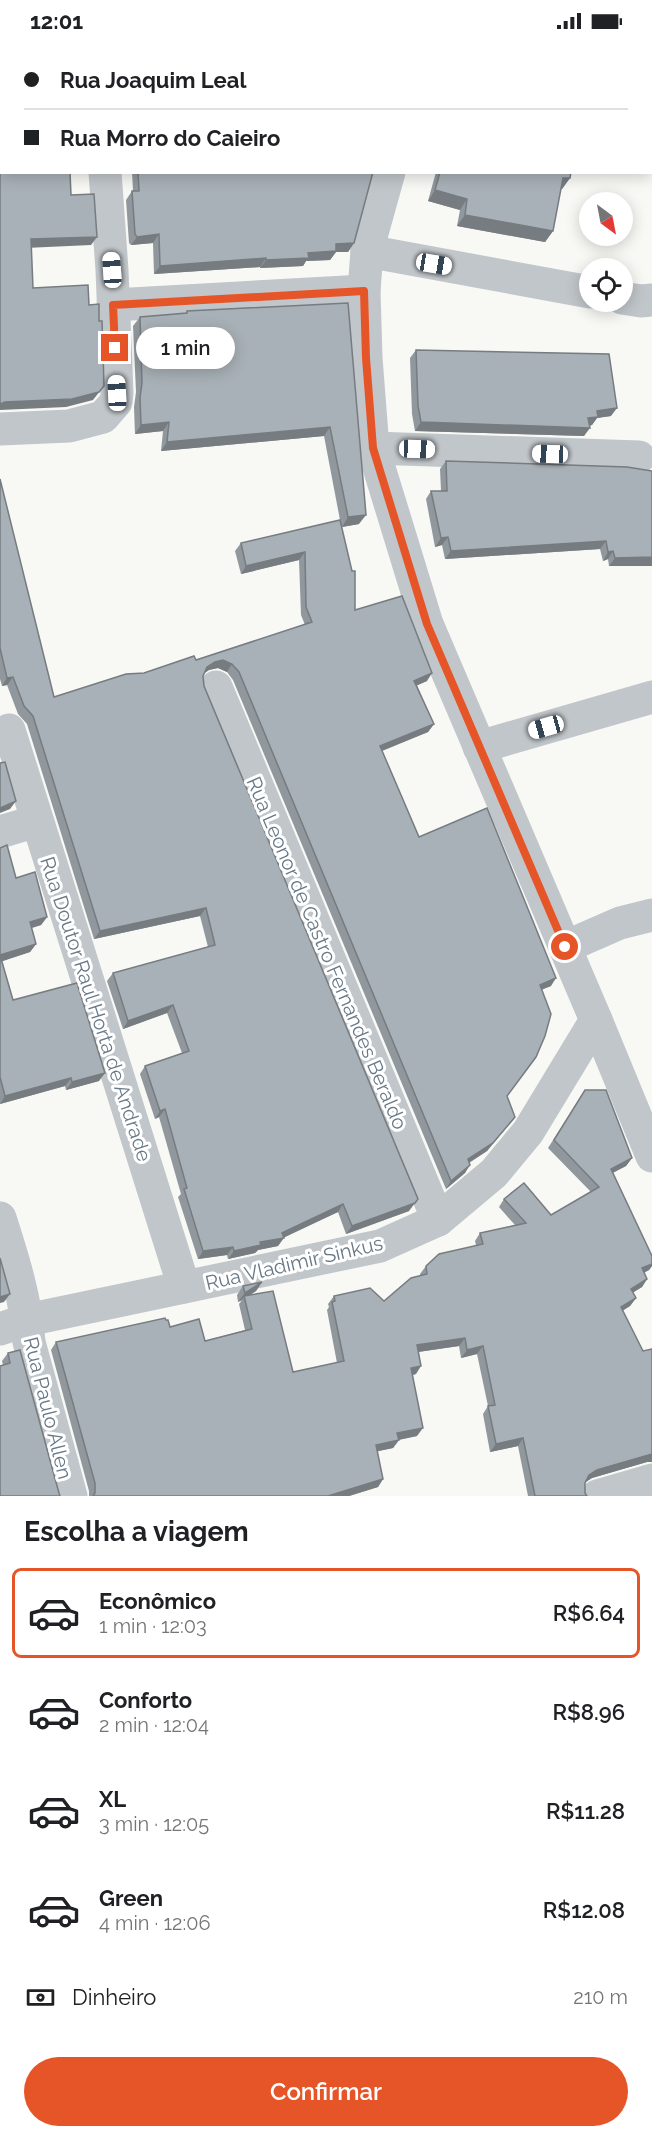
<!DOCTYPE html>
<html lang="pt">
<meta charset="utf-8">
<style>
body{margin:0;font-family:Raleway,sans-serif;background:#f2f2f2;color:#202124;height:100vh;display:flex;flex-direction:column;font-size:22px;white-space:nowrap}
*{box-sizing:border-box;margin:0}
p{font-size:20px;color:#757577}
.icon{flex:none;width:33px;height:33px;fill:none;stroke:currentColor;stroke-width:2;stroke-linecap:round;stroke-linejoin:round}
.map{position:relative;height:1454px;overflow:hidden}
.panel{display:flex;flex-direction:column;background:#fff;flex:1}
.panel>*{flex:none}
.top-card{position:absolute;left:0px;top:0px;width:652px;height:132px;box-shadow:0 3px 15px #0003;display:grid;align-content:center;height:132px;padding:0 24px;background:#fff}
.needle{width:39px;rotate:148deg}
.fabs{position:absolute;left:579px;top:150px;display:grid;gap:12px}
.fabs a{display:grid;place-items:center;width:54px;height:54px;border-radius:50%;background:#fff;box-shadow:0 3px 15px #0003;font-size:30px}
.end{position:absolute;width:27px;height:27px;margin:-14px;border:8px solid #e65528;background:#fff;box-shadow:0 0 0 3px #fff}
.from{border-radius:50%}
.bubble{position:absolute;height:42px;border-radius:21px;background:#fff;box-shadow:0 3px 15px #0003;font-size:20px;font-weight:600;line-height:42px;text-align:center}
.car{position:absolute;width:18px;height:36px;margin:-18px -9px;border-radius:8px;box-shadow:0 0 4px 2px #0007;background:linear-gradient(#fff 24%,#345 0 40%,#fff 0 76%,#345 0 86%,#fff 0)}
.top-card b{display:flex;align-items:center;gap:21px;height:57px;font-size:22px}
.top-card b+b{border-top:2px solid #e0e0e0}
.top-card i{width:15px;height:15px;background:#202124}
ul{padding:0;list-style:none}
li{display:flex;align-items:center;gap:18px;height:90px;margin:0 12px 9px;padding:0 12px;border:3px solid transparent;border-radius:9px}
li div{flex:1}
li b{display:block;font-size:22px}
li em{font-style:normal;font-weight:600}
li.on{border-color:#e65528}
li>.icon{width:54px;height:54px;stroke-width:1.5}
h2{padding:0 24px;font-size:27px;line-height:72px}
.pay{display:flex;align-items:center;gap:15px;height:66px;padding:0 24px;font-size:22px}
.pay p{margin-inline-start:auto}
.action{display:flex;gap:12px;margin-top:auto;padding:12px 24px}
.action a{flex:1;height:69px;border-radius:36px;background:#e65528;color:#fff;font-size:24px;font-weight:600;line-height:69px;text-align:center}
.status{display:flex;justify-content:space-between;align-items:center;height:42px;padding:0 30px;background:#fff;direction:ltr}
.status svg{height:16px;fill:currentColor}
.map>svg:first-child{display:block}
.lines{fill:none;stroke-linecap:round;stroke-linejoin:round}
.street{stroke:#c1c6ca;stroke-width:33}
.wall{fill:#90989d}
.shaded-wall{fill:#767c80}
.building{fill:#a8b1b7;stroke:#767c80;stroke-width:1.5}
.route{stroke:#e65528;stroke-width:8}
.labels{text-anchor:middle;stroke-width:6;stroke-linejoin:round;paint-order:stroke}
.street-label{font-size:20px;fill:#677887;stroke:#fff}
</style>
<div class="status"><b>12:01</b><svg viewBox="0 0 49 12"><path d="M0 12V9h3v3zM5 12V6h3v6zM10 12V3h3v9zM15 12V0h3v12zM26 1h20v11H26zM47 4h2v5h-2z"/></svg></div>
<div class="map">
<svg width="652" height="1454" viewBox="0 0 652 1454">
<rect width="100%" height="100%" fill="#f8f8f5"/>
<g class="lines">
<g class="street">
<polyline points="95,0 95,2"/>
<polyline points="427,2 427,0"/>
<polyline points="389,130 367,209 364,249 366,316 373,406 427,582 596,978 652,1114"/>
<polyline points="367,209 590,250"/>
<polyline points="622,256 641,259 652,258"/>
<polyline points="113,263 364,249"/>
<polyline points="0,387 69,384 103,375 116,360 117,351 112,228 105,130"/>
<polyline points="373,406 639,415"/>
<polyline points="216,645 438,1178"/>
<polyline points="9,688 184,1245"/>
<polyline points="479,705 652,655"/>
<polyline points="0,790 37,779"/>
<polyline points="565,905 620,881 652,873"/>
<path d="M0 1176C13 1216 26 1258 29 1300L71 1454"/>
<polyline points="0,1287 27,1278 380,1204 438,1178 494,1131 528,1090 596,978"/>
<polyline points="597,1454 652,1438"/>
</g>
</g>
<g class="wall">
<polygon points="132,130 373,130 354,201 348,210 336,210 330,218 306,219 303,224 260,226 260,225 154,232 153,201 131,203 129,201 126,158 132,149 133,149"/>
<polygon points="436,130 574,130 573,132 571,132 570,136 562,147 561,147 553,189 545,200 457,184 460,168 428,159"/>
<polygon points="348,261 359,482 342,485 355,568 427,639 417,643 434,682 428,690 382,709 419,795 551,944 542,947 507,1055 515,1075 487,1109 469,1121 465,1131 446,1147 233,638 227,630 218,626 209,628 204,631 203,634 204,644 409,1169 346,1192 338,1170 283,1195 278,1204 258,1208 255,1211 228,1217 227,1213 198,1217 178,1155 181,1152 159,1075 155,1077 140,1032 145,1024 182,1011 167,971 123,987 107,939 113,931 208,905 200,874 94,897 27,682 18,672 7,643 2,644 0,637 0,437 54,655 144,631 196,618 305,583 301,573 299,518 241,532 235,509 241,501 340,478 324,394 161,409 163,389 135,392 134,365 136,350 133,284 140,275 185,271 187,269"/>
<polygon points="416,308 611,374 597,376 592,383 589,384 584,394 415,389 412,372 410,316"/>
<polygon points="446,419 627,425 652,524 609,524 608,517 603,519 600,507 445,517 442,503 435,505 426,457 431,449 441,449 440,427"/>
<polygon points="0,806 16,836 47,875 41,883 32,886 36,902 30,910 2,919 13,958 99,1039 66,1048 65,1044 0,1062"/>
<polygon points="585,1048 632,1116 626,1124 612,1131 652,1214 652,1224 649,1228 644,1231 647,1237 642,1245 633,1250 636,1256 630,1264 623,1268 647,1420 592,1436 585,1440 585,1451 587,1454 528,1454 518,1404 490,1410 483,1372 488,1364 477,1312 461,1316 459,1304 418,1310 416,1332 413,1333 417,1394 399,1398 393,1406 377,1409 383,1437 378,1445 349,1454 89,1454 89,1449 51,1308 56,1300 166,1278 170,1285 205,1299 245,1288 239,1262 242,1258 238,1260 237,1253 243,1244 262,1240 256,1249 250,1253 293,1330 337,1321 327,1268 329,1265 328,1262 334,1254 384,1259 420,1234 420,1232 426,1224 476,1203 475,1199 480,1191 515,1183 499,1165 504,1157 551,1173 591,1150 548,1106"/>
<polygon points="8,1311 59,1451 3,1323 2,1319"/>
</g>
<g class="shaded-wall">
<polygon points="651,68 652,69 652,81 651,80"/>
<polygon points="563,136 570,136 562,147 556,146"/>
<polygon points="435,148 467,157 460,168 428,159"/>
<polygon points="465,173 553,189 545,200 457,184"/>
<polygon points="159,192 153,201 131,203 137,195"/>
<polygon points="97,195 91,203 25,206 31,197"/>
<polygon points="354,201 348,210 336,210 330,218 306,219 303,224 260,226 266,218 308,211 336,202"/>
<polygon points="266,216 260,225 154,232 160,224"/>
<polygon points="104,344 93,358 66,365 0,368 0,362 5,360"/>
<polygon points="617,366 611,374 597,376 592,383 583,385 588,376 597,369"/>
<polygon points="169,380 163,389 135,392 141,383"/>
<polygon points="421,380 590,386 584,394 415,389"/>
<polygon points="330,385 324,394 161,409 167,400"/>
<polygon points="366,473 359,482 342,485 348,475"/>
<polygon points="448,495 442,503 435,505 441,496"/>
<polygon points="606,499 600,507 445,517 451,509"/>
<polygon points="613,509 608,517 603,519 608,510"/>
<polygon points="305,510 299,518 241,532 246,524"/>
<polygon points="652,515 652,524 609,524 615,516"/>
<polygon points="223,618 232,622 227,630 218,626 209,628 202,633 207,625 215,620"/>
<polygon points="432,631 427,639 409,647 414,639"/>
<polygon points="13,635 7,643 2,644 7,636"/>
<polygon points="434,682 428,690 374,712 380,704"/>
<polygon points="16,759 10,767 0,771 0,766"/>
<polygon points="206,866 200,874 94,897 100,889"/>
<polygon points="47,875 41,883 24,888 30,880"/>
<polygon points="36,902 30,910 0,920 0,913"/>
<polygon points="556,936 551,944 534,951 540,943"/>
<polygon points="173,963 167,971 123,987 128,979"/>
<polygon points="105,1031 99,1039 66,1048 72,1040"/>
<polygon points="71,1036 65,1044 0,1062 5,1054"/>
<polygon points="165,1067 159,1075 155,1077 160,1069"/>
<polygon points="515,1075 487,1109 462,1125 468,1117"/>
<polygon points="632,1116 626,1124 605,1135 611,1127"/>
<polygon points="470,1123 465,1131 446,1147 451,1139"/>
<polygon points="415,1161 409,1169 346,1192 352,1184"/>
<polygon points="343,1162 338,1170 281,1197 284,1196 278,1204 258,1208 255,1211 228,1217 234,1209 260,1200"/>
<polygon points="233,1205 227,1213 198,1217 203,1209"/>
<polygon points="652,1222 652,1224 649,1228 636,1234 642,1226"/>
<polygon points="647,1237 642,1245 626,1255 631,1247"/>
<polygon points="262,1240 256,1249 245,1256 244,1254 242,1258 238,1260 245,1251"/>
<polygon points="10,1252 4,1260 0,1261 0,1255"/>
<polygon points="636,1256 630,1264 616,1273 621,1265"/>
<polygon points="465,1296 459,1304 411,1311 417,1303"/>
<polygon points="483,1304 477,1312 461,1316 467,1308"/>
<polygon points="421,1324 416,1332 406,1334 411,1326"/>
<polygon points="423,1386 417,1394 392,1399 397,1391"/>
<polygon points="523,1396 518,1404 490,1410 496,1402"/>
<polygon points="399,1398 393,1406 370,1411 376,1403"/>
<polygon points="652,1412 652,1420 647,1420 592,1436 583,1442 589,1433 597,1428"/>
<polygon points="383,1437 378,1445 349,1454 328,1454"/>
</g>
<g class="building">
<polygon points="0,0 84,0 84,2 2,2 2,130 70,130 71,153 94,152 97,195 31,197 33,246 88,243 89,263 99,262 99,279 102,279 104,344 99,350 72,357 5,360 0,362"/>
<polygon points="118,0 416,0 416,1 117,2"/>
<polygon points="651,32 652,32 652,69 651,68"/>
<polygon points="138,130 373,130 354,201 336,202 336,209 308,211 309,216 266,218 266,216 160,224 159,192 137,195 135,192 132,149 139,149"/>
<polygon points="440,130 571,130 570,136 563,136 553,189 465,173 467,157 435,148"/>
<polygon points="348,261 366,473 348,475 330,385 167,400 169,380 141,383 140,356 142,341 140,275 187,271 187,269"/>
<polygon points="416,308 609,312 617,366 597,369 598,375 588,376 590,386 421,380 418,364"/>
<polygon points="446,419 627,425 652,429 652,515 615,516 613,509 608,510 606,499 451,509 448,495 441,496 431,449 447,449"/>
<polygon points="0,437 54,655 126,632 144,631 194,614 196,618 312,580 306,565 305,510 246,524 241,501 340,478 352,529 355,529 355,568 402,554 432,631 414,639 434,682 380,704 419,795 487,766 556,936 540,943 551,972 545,994 536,1015 507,1054 515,1075 493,1101 468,1117 470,1123 451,1139 239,630 232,622 223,618 215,620 207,625 203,634 204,644 418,1157 415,1161 352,1184 343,1162 282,1191 284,1196 260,1200 261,1203 234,1209 233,1205 203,1209 184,1147 187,1146 165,1067 160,1069 145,1024 189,1009 173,963 128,979 113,931 215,903 206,866 100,889 33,674 24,664 13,635 7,636 0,606"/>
<polygon points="5,720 16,759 0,766 0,721"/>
<polygon points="7,803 16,836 35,830 47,875 30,880 36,902 0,913 13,958 77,941 105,1031 72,1040 71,1036 5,1054 0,1035 0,806"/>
<polygon points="585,1048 606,1048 632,1116 611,1127 652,1214 652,1222 642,1226 647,1237 631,1247 636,1256 621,1265 643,1309 652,1307 652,1412 597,1428 589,1433 585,1441 585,1451 587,1454 535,1454 523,1396 496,1402 488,1364 495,1363 483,1304 467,1308 465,1296 417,1303 421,1324 411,1326 423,1386 397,1391 399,1398 376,1403 383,1437 328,1454 93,1454 95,1451 95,1441 56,1300 165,1276 166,1278 168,1278 170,1285 199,1277 205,1299 252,1287 244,1254 273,1249 293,1330 344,1319 332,1260 335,1259 334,1254 370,1246 384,1259 411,1236 427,1232 426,1224 439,1212 483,1202 480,1191 526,1181 504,1157 524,1141 551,1173 599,1145 554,1098"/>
<polygon points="0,1216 10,1252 0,1255"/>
<polygon points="262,1240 245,1251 243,1244"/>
<polygon points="20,1308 59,1451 60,1454 0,1454 0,1324 10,1321 8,1311"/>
</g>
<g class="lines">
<polyline class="route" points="115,306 113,263 364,249 366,316 373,406 427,582 565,905"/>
</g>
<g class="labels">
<g class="street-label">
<text transform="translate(327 911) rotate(67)" y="7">Rua Leonor de Castro Fernandes Beraldo</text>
<text transform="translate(96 967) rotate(72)" y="7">Rua Doutor Raul Horta de Andrade</text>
<text transform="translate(294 1221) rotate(-13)" y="7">Rua Vladimir Sinkus</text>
<text transform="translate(48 1366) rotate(76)" y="7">Rua Paulo Allen</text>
</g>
</g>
</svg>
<div class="fabs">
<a><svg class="needle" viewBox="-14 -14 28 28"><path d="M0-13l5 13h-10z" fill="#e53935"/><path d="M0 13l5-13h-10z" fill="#757577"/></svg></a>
<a><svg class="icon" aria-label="locate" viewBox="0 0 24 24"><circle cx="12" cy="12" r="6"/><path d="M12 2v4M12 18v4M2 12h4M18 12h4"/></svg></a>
</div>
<i class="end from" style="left:565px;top:905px"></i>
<i class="end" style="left:115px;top:306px"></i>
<div class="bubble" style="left:136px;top:285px;width:99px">1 min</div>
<i class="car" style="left:434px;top:222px;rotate:100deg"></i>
<i class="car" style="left:112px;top:228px;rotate:356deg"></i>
<i class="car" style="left:117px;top:351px;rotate:357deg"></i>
<i class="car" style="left:417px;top:407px;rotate:92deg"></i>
<i class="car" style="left:550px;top:412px;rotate:272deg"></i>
<i class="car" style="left:546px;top:685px;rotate:254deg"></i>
<div class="top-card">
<b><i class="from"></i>Rua Joaquim Leal</b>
<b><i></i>Rua Morro do Caieiro</b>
</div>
</div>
<section class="panel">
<h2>Escolha a viagem</h2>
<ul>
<li class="on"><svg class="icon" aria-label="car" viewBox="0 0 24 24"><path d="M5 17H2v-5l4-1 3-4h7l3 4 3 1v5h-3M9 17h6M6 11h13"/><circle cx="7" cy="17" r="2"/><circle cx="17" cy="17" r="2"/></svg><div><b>Econômico</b><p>1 min · 12:03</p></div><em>R$6.64</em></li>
<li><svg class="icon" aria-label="car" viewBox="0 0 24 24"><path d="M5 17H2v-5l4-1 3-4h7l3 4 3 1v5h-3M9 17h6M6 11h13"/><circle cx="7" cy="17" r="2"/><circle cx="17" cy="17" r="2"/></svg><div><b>Conforto</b><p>2 min · 12:04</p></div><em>R$8.96</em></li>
<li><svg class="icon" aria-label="car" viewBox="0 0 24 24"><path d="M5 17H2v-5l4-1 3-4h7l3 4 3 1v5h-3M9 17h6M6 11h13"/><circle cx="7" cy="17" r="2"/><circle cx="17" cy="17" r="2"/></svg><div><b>XL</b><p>3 min · 12:05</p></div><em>R$11.28</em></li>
<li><svg class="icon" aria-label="car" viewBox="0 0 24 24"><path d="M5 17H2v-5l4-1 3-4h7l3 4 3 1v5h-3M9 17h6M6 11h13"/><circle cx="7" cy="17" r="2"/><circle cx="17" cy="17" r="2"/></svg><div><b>Green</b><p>4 min · 12:06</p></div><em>R$12.08</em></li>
</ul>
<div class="pay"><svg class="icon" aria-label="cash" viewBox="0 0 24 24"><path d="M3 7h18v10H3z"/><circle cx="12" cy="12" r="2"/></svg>Dinheiro<p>210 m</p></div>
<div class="action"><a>Confirmar</a></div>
</section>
